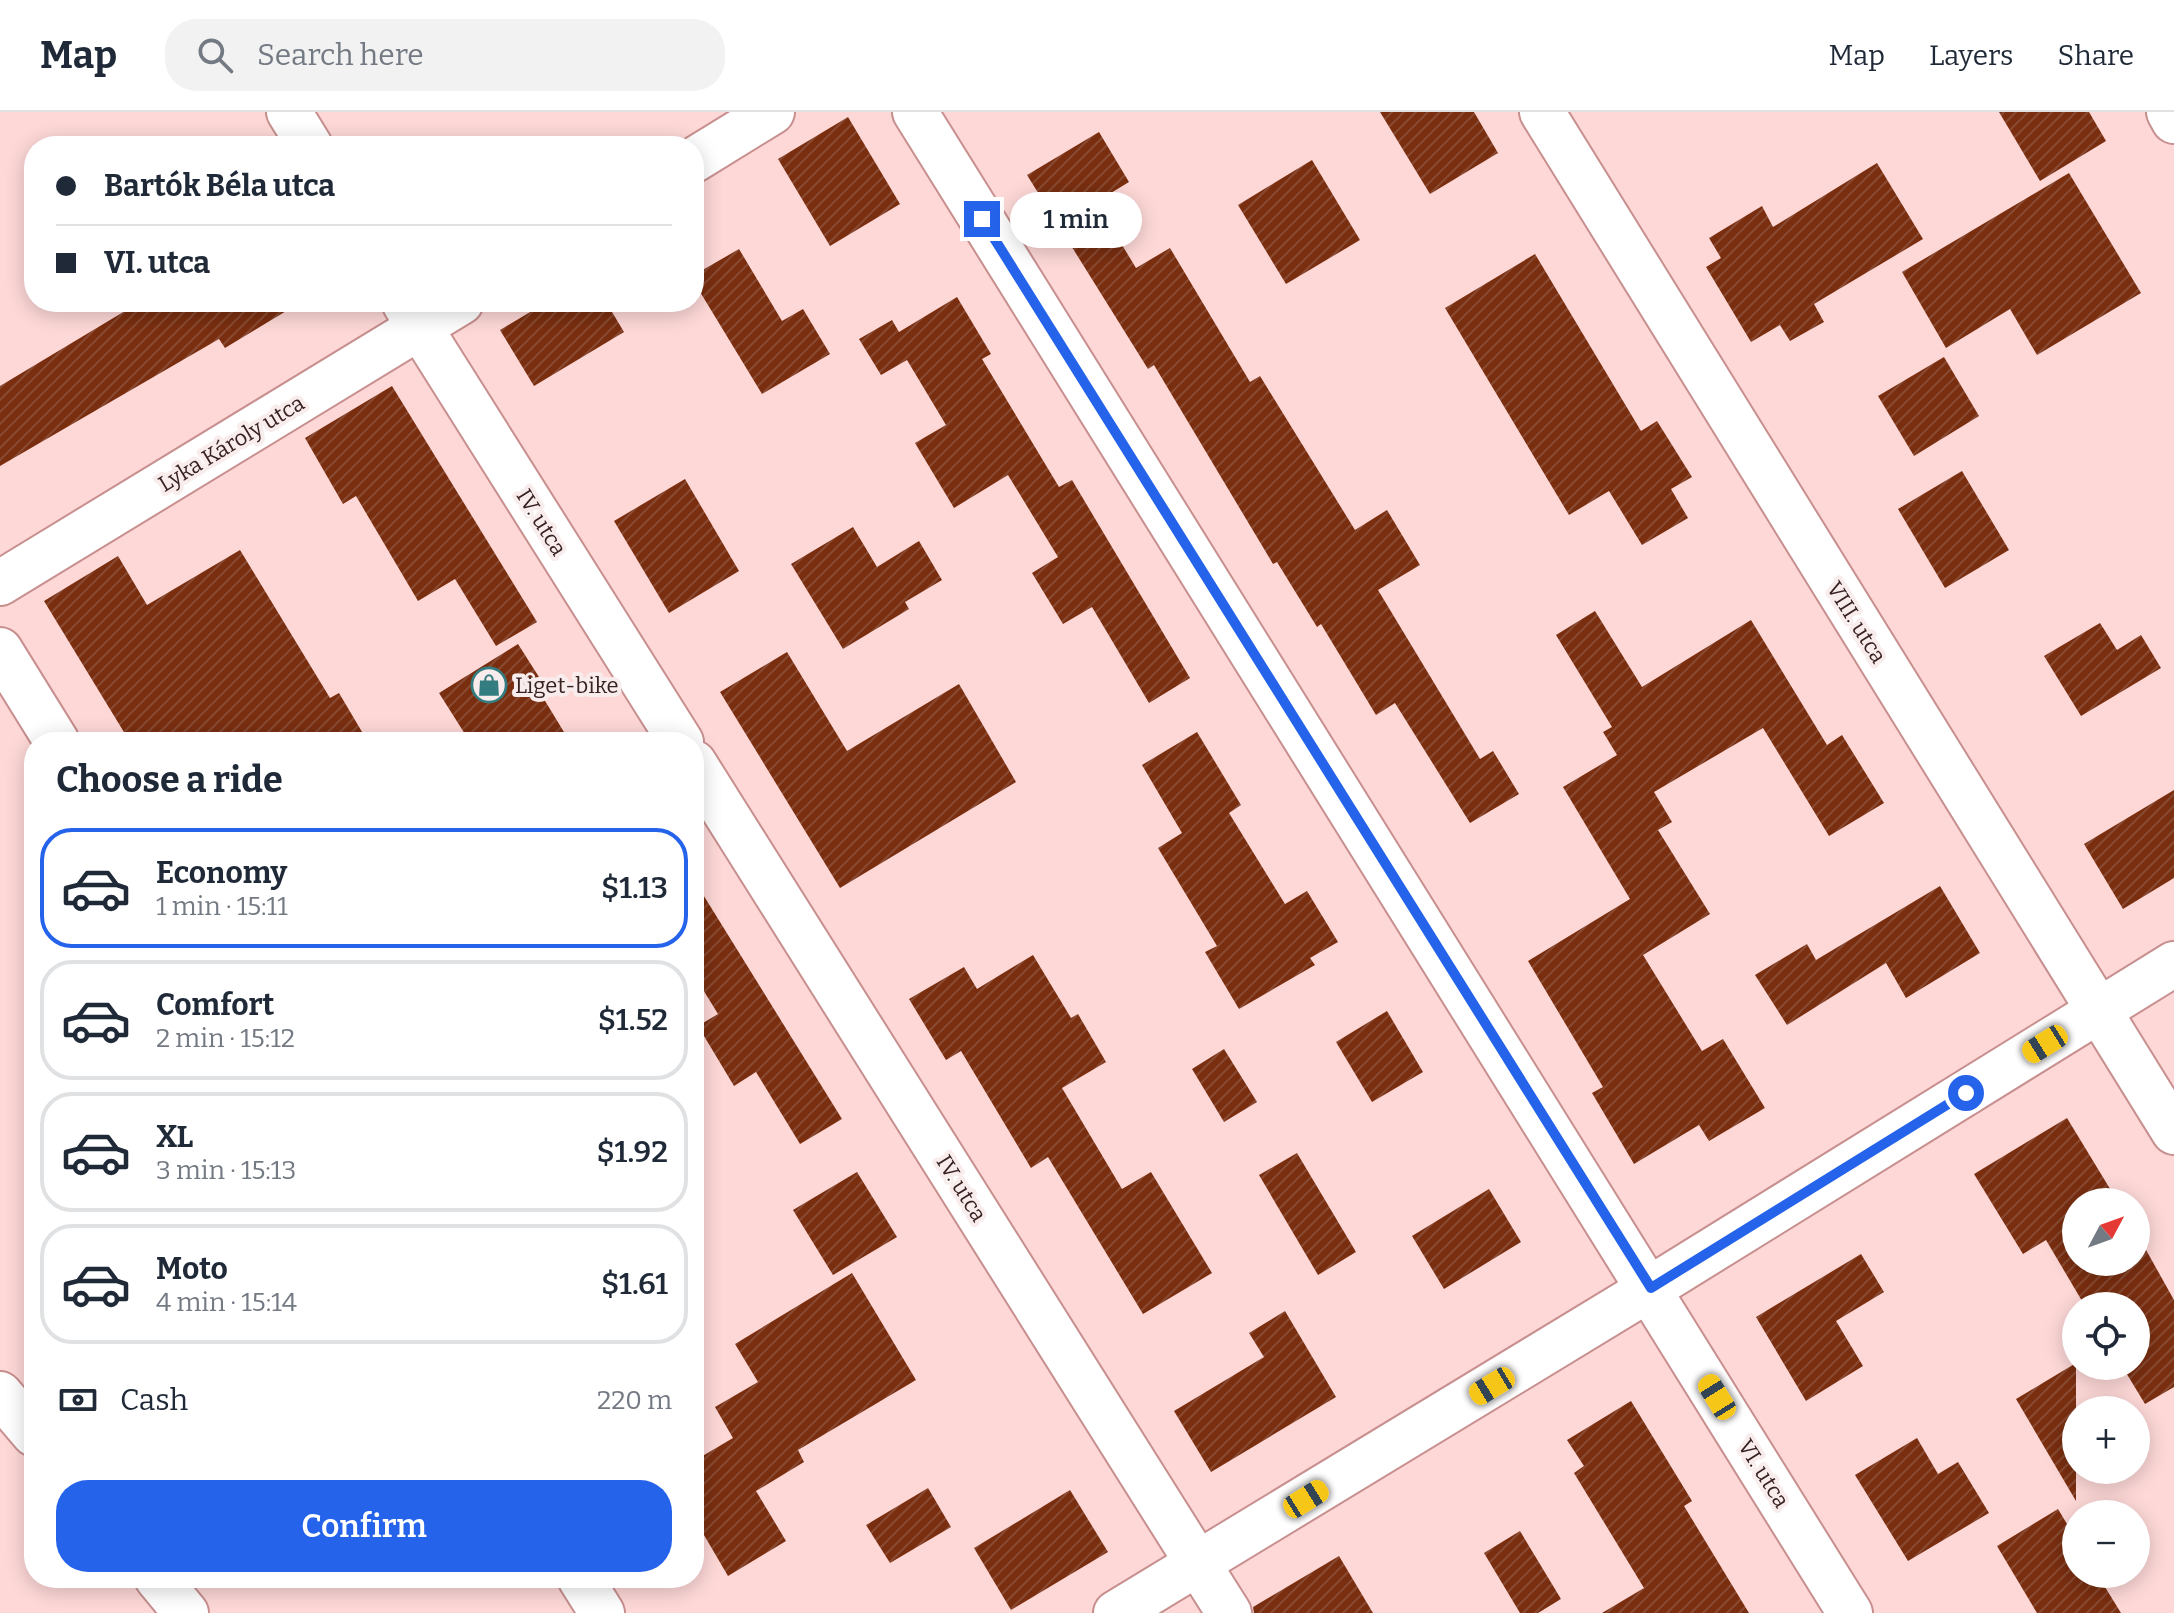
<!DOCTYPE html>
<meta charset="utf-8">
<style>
body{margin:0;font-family:Bitter,serif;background:#f2f2f3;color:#1f2937;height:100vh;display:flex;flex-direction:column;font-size:30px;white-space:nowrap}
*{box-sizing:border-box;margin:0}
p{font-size:26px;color:#747a83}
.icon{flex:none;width:44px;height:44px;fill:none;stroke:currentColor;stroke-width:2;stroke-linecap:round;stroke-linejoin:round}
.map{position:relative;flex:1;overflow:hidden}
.drawer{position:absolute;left:24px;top:620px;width:680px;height:856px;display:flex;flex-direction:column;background:#fff;border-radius:32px;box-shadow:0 4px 20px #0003}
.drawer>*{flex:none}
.hud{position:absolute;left:24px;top:24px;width:680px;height:176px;border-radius:32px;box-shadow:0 4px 20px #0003;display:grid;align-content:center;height:176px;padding:0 32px;background:#fff}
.needle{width:52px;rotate:49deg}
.tools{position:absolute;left:2062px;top:1076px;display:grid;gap:16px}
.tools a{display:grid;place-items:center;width:88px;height:88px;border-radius:50%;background:#fff;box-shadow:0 4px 20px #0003;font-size:40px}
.end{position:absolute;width:36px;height:36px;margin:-18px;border:10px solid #2563eb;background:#fff;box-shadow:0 0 0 4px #fff}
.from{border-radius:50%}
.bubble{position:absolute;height:56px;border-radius:28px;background:#fff;box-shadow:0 4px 20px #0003;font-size:26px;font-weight:600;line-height:56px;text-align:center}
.car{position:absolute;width:24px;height:48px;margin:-24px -12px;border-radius:10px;box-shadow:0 0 6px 2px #0007;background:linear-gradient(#f5c518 24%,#345 0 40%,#f5c518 0 76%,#345 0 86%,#f5c518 0)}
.hud b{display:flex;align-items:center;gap:28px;height:76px;font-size:30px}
.hud b+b{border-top:2px solid #e0e1e3}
.hud i{width:20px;height:20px;background:#1f2937}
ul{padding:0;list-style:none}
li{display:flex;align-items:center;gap:24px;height:120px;margin:0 16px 12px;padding:0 16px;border:4px solid #e0e1e3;border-radius:32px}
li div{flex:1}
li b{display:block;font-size:30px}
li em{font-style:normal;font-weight:600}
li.current{border-color:#2563eb}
li>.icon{width:72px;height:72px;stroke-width:1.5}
h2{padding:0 32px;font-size:36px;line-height:96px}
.pay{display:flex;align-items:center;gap:20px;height:88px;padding:0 32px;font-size:30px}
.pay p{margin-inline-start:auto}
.button{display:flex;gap:16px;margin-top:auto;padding:16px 32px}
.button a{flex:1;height:92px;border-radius:32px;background:#2563eb;color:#fff;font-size:32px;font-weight:600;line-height:92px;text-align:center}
header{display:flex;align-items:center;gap:48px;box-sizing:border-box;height:112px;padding:0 40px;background:#fff;border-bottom:2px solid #e0e1e3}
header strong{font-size:38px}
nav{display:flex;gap:44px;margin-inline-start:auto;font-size:28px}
.search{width:560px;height:72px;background:#f2f2f3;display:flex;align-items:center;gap:20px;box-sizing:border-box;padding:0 28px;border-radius:32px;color:#747a83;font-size:30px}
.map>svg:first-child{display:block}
.building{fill:url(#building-hatch)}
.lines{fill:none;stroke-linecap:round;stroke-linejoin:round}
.minor-casing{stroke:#c78f8e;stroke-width:48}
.minor{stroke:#fff;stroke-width:44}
.route{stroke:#2563eb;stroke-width:10}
.labels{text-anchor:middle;stroke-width:8;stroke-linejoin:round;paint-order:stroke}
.street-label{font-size:22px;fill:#372121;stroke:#f9ecec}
.poi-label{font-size:22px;fill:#372121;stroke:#f9ecec;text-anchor:start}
</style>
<header>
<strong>Map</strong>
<div class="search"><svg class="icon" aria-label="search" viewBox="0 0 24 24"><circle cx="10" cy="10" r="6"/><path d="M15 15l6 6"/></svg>Search here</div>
<nav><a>Map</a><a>Layers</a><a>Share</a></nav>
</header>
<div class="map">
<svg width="2174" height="1501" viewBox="0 0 2174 1501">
<defs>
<pattern id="building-hatch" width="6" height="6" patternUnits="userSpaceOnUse" patternTransform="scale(2)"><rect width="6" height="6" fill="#7a2e10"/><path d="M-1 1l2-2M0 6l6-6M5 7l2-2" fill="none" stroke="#894a32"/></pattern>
</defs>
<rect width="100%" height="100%" fill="#fdd8d7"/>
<g class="building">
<polygon points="1380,0 1474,0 1498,41 1430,82"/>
<polygon points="1999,0 2089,0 2106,29 2040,69"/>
<polygon points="848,5 900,92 830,134 778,47"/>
<polygon points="1099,20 1129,70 1096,90 1136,156 1170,136 1250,270 1260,264 1355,418 1387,398 1420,453 1378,478 1480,647 1493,639 1519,682 1470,711 1395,591 1376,603 1321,512 1317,515 1277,450 1273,452 1154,253 1148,257 1027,63"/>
<polygon points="1312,48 1360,128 1286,172 1238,93"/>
<polygon points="1877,51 1923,127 1814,192 1824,210 1790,229 1780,213 1751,230 1706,155 1721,146 1709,126 1762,94 1773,115"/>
<polygon points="2069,61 2141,181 2037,243 2010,197 1946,236 1902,160"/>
<polygon points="739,137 782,209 803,197 830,242 762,282 694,170 694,163"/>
<polygon points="1535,142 1641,319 1657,309 1692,365 1671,377 1688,406 1642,433 1609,379 1569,403 1445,196"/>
<polygon points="957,185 991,242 982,247 1059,375 1072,368 1190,566 1149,591 1092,495 1063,512 1032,461 1058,445 1008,363 954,396 915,331 946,313 907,248 881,263 859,227 892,208 899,220"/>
<polygon points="140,190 301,190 225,236 219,227 0,354 0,274"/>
<polygon points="547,190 606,190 624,220 534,274 500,218"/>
<polygon points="1944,245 1979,304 1914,344 1878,284"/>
<polygon points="392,274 537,510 496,534 455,467 418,489 356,384 343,392 305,326"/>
<polygon points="1962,359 2009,438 1945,476 1898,397"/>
<polygon points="685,367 739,459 669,501 614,409"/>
<polygon points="853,415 877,455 919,429 942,468 905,490 909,497 843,537 791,452"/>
<polygon points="240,438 330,586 339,581 368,630 130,630 44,489 118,444 147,493"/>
<polygon points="1595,499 1642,575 1751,508 1827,633 1842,623 1884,691 1829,724 1763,616 1654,680 1672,710 1658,718 1710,802 1643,843 1702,939 1723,927 1765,996 1709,1029 1699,1013 1634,1052 1592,981 1603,975 1528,849 1630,787 1563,675 1617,643 1603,620 1612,615 1556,523"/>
<polygon points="2100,511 2117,538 2141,523 2161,556 2081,604 2044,544"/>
<polygon points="518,532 539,565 533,569 570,630 470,630 439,581"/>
<polygon points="787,540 847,639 959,572 1016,670 840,776 720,580"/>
<polygon points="1197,620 1241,693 1229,701 1285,792 1307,779 1338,830 1310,846 1315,853 1239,897 1205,840 1217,834 1158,736 1182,721 1142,653"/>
<polygon points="2174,678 2174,766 2123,797 2084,732"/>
<polygon points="694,768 842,1007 800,1032 756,960 734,974 698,914 718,902 694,863"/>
<polygon points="1940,774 1980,841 1906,886 1886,851 1787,913 1755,863 1807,832 1816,848"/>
<polygon points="1033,843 1071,906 1078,902 1106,950 1062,976 1122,1077 1151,1060 1212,1161 1143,1202 1048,1045 1031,1056 961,939 946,948 909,887 964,855 977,877"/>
<polygon points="1387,899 1423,960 1372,990 1336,930"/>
<polygon points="1224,937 1257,990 1224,1010 1192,957"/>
<polygon points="2067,1006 2118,1090 2076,1090 2076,1150 2136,1150 2136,1120 2174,1188 2174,1275 2145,1292 2122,1254 2136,1254 2136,1194 2085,1194 2046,1128 2023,1142 1974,1062"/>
<polygon points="1297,1041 1356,1140 1318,1163 1259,1063"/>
<polygon points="857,1060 897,1125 833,1163 793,1098"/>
<polygon points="1489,1077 1521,1130 1444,1177 1412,1124"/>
<polygon points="1861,1142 1884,1180 1836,1209 1863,1254 1806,1289 1756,1205"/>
<polygon points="852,1161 916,1268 798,1338 804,1350 756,1379 786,1429 728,1464 694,1406 694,1349 733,1326 715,1295 758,1270 735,1232"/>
<polygon points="1285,1199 1336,1285 1211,1360 1174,1299 1264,1245 1249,1221"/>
<polygon points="2076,1251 2076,1389 2016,1287"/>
<polygon points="1631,1289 1692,1389 1684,1394 1749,1501 1602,1501 1644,1476 1574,1361 1584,1354 1567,1328"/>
<polygon points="1917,1326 1938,1362 1958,1350 1989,1401 1908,1449 1855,1363"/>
<polygon points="928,1376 951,1415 890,1451 866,1413"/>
<polygon points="1070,1378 1108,1440 1011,1498 974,1436"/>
<polygon points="2058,1397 2076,1427 2076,1462 2097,1462 2121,1501 2037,1501 1997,1434"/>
<polygon points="1520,1419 1561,1487 1538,1501 1520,1501 1484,1441"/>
<polygon points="1339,1444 1373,1501 1254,1501 1253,1495"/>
</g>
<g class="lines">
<g class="minor-casing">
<g id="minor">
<polyline points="289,0 310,34"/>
<polyline points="915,0 1850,1501"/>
<polyline points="1542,0 2174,1020"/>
<polyline points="2169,0 2174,9"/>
<polyline points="694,48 772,0"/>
<polyline points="405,192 681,630"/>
<polyline points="0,471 461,190"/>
<polyline points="0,538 57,630"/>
<polyline points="694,651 1229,1501"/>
<polyline points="0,1282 34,1322"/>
<polyline points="157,1466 186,1501"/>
<polyline points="580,1466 602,1501"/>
<polyline points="1116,1501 1651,1176 2174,852"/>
</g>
</g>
<use href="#minor" class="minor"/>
</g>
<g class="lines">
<polyline class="route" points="982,107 1651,1176 1966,981"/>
</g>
<defs>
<g id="shop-ring" transform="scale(1.8)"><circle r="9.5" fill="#f9ecec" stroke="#337c80" stroke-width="1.5"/><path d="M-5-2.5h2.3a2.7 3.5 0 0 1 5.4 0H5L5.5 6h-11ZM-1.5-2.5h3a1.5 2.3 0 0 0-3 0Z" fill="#337c80"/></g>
</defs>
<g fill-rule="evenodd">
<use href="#shop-ring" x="489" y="573"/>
</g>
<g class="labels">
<g class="street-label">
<text transform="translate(231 331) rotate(-31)" y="8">Lyka Károly utca</text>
<text transform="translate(542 410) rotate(58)" y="8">IV. utca</text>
<text transform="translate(1857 510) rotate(58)" y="8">VIII. utca</text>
<text transform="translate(962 1076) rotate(58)" y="8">IV. utca</text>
<text transform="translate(1764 1361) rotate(58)" y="8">VI. utca</text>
</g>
<g class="poi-label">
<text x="515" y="581">Liget-bike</text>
</g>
</g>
</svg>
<div class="tools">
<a><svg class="needle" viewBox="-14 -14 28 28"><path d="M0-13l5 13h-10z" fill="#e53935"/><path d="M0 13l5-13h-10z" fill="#747a83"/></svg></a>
<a><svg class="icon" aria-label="locate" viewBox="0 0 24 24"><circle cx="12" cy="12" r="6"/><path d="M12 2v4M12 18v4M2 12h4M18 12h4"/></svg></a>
<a>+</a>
<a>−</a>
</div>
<i class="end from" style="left:1966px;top:981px"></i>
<i class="end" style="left:982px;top:107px"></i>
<div class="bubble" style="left:1010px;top:80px;width:132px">1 min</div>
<i class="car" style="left:2045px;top:932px;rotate:238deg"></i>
<i class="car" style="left:1492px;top:1274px;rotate:239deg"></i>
<i class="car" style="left:1717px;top:1285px;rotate:328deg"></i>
<i class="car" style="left:1306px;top:1387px;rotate:58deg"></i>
<div class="hud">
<b><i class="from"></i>Bartók Béla utca</b>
<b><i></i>VI. utca</b>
</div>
<section class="drawer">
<h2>Choose a ride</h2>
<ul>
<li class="current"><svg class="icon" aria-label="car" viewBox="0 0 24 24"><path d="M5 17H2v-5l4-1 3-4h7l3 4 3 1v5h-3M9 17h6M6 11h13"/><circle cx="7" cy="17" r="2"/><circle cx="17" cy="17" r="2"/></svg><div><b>Economy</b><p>1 min · 15:11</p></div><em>$1.13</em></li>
<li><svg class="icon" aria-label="car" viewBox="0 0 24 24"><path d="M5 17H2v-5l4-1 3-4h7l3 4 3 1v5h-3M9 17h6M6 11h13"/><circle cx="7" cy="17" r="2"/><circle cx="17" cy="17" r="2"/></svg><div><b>Comfort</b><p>2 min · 15:12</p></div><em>$1.52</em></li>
<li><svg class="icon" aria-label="car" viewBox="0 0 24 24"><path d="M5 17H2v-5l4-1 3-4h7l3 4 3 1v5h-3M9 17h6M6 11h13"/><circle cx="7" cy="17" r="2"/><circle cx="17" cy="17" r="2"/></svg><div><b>XL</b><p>3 min · 15:13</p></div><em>$1.92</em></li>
<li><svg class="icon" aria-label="car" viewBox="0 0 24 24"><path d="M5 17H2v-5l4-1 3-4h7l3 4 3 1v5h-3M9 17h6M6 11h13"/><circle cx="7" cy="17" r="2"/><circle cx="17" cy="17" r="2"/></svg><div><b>Moto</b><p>4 min · 15:14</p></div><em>$1.61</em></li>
</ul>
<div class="pay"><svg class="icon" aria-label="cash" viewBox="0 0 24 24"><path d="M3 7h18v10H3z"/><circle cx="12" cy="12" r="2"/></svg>Cash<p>220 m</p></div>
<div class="button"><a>Confirm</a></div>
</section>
</div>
